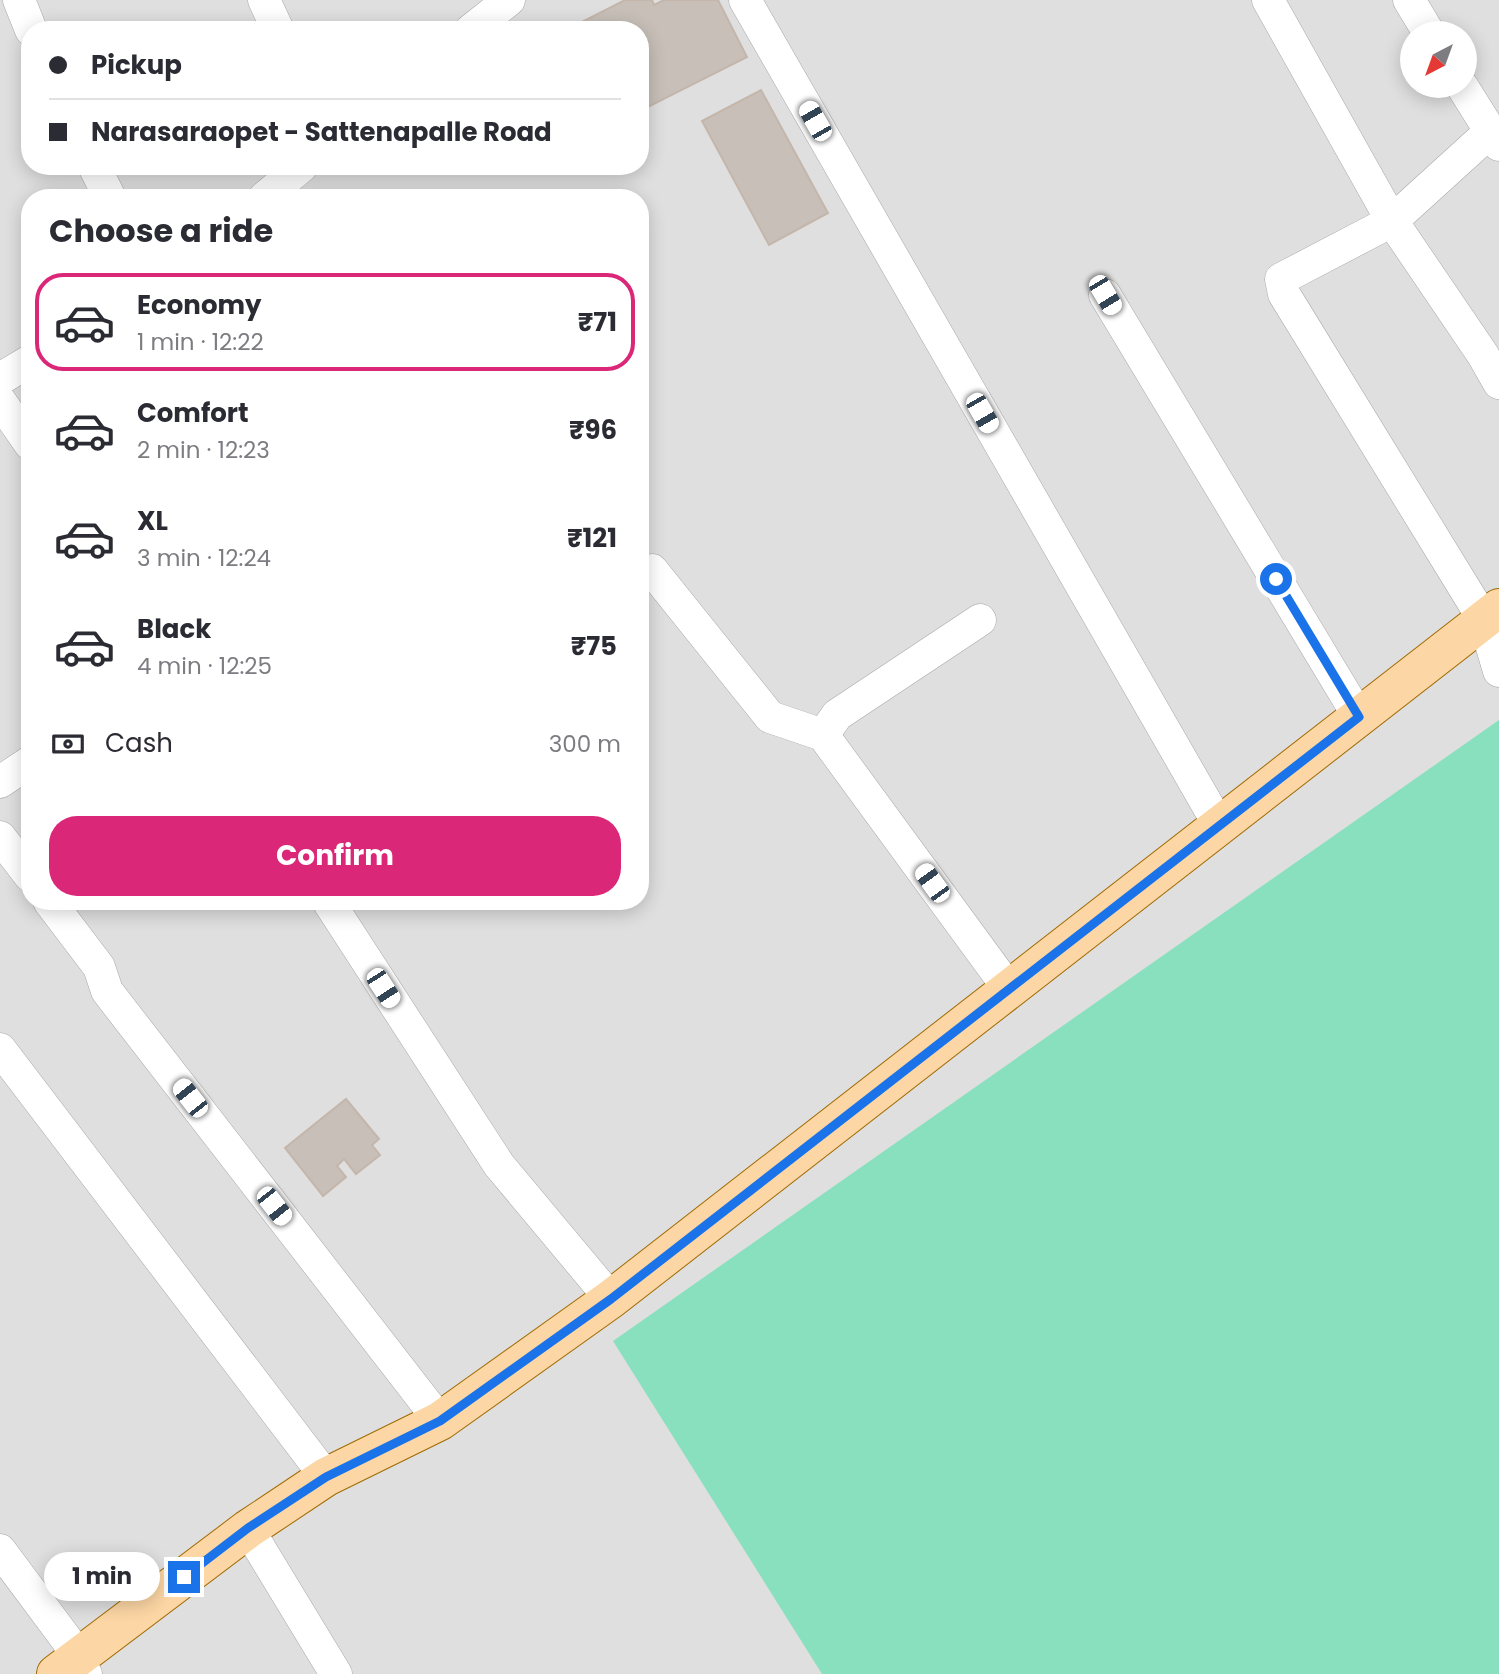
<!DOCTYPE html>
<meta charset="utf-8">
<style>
body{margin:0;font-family:Poppins,sans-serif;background:#f2f2f3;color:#2b2b33;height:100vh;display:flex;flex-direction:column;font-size:26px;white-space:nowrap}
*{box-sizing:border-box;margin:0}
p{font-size:23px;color:#7c7c81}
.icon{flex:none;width:38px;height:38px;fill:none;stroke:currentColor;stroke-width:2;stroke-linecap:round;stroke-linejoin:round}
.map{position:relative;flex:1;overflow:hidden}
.side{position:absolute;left:21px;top:189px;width:628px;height:721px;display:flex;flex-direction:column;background:#fff;border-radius:28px;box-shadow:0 4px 18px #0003}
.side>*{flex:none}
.banner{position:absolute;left:21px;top:21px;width:628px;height:154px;border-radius:28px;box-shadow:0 4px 18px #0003;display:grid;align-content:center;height:154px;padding:0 28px;background:#fff}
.needle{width:46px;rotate:221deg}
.tools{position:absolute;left:1400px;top:21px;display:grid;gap:14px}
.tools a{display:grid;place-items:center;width:77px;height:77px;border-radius:50%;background:#fff;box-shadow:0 4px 18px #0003;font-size:35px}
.end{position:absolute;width:32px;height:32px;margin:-16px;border:9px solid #1a73e8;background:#fff;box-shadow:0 0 0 4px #fff}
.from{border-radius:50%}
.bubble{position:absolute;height:49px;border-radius:24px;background:#fff;box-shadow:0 4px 18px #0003;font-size:23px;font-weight:700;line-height:49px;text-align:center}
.car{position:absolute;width:21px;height:42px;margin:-21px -10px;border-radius:9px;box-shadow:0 0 5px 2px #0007;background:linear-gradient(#fff 24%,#345 0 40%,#fff 0 76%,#345 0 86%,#fff 0)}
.banner b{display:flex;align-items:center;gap:24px;height:66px;font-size:26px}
.banner b+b{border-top:2px solid #e1e1e2}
.banner i{width:18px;height:18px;background:#2b2b33}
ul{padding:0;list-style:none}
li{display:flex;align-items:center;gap:21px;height:98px;margin:0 14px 10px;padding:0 14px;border:4px solid transparent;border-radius:28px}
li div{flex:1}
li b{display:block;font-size:26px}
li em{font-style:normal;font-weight:700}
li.current{border-color:#db2777}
li>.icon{width:63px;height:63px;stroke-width:1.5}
h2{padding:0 28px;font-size:32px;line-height:84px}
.pay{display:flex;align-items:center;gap:18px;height:77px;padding:0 28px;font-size:26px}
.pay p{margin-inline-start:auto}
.primary-button{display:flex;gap:14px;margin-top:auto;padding:14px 28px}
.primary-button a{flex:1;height:80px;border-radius:28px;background:#db2777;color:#fff;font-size:28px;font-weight:700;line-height:80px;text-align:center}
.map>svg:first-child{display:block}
.residential{fill:#e0dfdf;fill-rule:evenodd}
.pitch{fill:#88e0be}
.building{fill:#c7bfb8;stroke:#c4b6ab;stroke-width:2}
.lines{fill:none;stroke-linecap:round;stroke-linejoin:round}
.street-casing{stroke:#a9a9a9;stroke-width:33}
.primary-casing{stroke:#a06b00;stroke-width:40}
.street{stroke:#fff;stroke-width:32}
.primary{stroke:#fcd6a4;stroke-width:38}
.route{stroke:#1a73e8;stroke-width:9}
</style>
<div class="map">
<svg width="1499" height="1674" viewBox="0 0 1499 1674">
<rect width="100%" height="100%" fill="#f2efe9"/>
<path class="residential" d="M0 0H1499V1674H0ZM30 30H640V166H30ZM1412 33H1465V86H1412ZM30 198H640V901H30Z"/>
<polygon class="pitch" points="1499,720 1499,1674 822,1674 613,1341"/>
<g class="building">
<polygon points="625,0 652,0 654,5 664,0 718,0 747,57 640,111 640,30 583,30 580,23"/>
<polygon points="761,90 828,213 769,245 702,121"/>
<polygon points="346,1099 379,1139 372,1145 380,1155 356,1174 344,1159 337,1166 346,1177 323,1196 285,1148"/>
</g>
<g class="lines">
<g class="street-casing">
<g id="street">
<polyline points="19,0 31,30"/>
<polyline points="264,0 278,30"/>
<polyline points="745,0 1219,825"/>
<polyline points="1268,0 1392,221 1483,355 1499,383"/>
<polyline points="1409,0 1429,33"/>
<polyline points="471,30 509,0"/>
<polyline points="1462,86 1499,145"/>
<polyline points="1491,131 1392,221 1281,279 1284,294 1484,620 1499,671"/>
<polyline points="94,166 110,198"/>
<polyline points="264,198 302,166"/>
<polyline points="1105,295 1359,717"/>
<polyline points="0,379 30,361"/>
<polyline points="0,401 30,444"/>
<polyline points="640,573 652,570 770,717 823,735 1009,989"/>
<polyline points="823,735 837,715 980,620"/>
<polyline points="0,782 30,762"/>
<polyline points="0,837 30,876"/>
<polyline points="49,901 99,967 107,991 440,1421"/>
<polyline points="328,901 499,1165 611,1299"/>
<polyline points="0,1049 326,1477"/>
<polyline points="248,1529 336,1674"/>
<polyline points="0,1550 67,1640 86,1674"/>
</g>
</g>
<g class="primary-casing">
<polyline id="primary" points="56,1674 248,1529 326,1477 440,1421 611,1299 1499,608"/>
</g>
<use href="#street" class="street"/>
<use href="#primary" class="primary"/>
</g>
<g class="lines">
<polyline class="route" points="184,1577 248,1528 326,1477 440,1421 611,1299 1359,717 1276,579"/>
</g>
</svg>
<div class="tools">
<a><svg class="needle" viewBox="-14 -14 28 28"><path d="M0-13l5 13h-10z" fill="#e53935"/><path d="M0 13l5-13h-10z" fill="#7c7c81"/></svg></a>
</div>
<i class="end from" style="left:1276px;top:579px"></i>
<i class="end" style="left:184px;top:1577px"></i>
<div class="bubble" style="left:44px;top:1552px;width:116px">1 min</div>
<i class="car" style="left:815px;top:121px;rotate:330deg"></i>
<i class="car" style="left:1105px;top:295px;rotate:149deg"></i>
<i class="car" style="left:982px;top:413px;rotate:150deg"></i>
<i class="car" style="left:932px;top:883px;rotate:324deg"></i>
<i class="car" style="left:383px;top:988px;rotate:147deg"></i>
<i class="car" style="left:190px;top:1098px;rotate:322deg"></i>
<i class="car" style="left:274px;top:1206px;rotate:142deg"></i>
<div class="banner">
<b><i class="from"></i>Pickup</b>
<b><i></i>Narasaraopet - Sattenapalle Road</b>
</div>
<section class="side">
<h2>Choose a ride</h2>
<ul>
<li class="current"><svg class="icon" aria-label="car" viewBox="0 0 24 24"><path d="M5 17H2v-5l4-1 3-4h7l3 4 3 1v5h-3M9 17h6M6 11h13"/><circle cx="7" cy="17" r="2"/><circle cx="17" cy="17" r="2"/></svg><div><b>Economy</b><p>1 min · 12:22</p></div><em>₹71</em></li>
<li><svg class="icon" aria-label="car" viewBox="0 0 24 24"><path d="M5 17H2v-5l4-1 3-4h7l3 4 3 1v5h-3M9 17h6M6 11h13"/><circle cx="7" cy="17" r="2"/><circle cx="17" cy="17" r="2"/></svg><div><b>Comfort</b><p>2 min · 12:23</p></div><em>₹96</em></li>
<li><svg class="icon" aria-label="car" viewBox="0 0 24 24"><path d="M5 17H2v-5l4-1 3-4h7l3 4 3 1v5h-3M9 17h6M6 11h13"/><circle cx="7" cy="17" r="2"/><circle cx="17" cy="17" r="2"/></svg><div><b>XL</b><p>3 min · 12:24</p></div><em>₹121</em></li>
<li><svg class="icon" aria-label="car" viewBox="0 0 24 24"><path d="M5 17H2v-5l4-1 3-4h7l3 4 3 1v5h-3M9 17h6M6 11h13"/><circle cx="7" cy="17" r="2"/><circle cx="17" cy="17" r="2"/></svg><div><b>Black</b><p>4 min · 12:25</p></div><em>₹75</em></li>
</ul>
<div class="pay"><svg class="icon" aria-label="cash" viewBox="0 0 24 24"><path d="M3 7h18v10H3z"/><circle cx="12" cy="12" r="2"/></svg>Cash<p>300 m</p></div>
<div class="primary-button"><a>Confirm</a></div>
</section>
</div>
